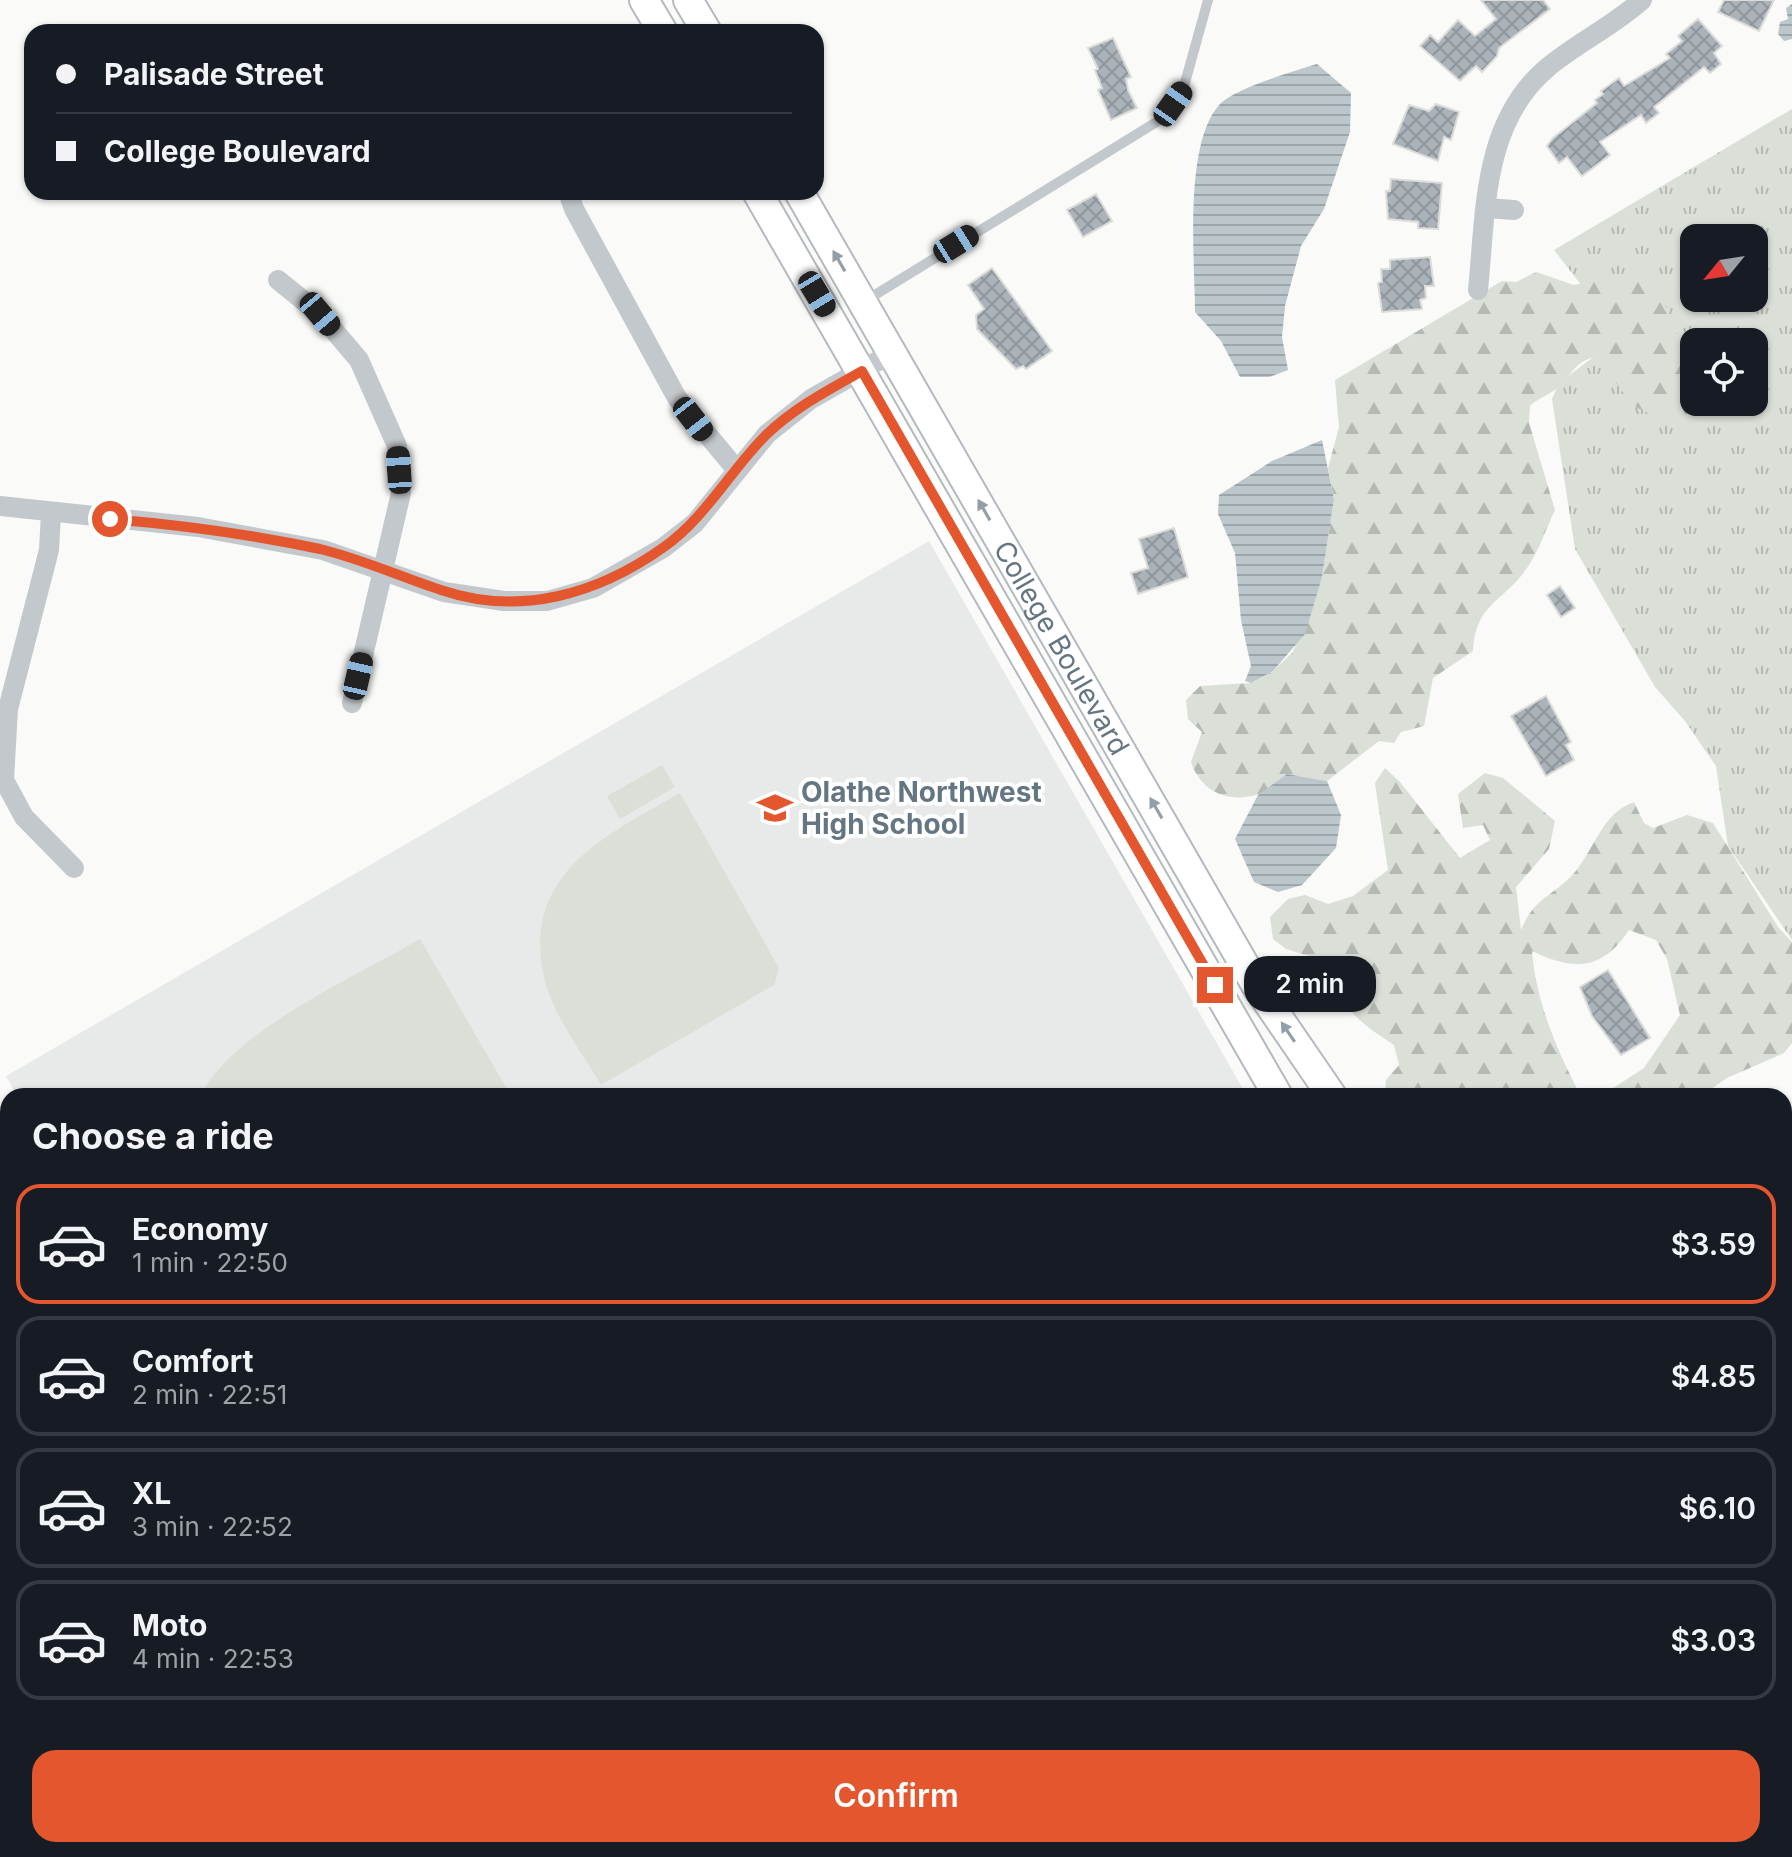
<!DOCTYPE html>
<meta charset="utf-8">
<style>
body{margin:0;font-family:Inter,sans-serif;background:#20242c;color:#f1f3f6;height:100vh;display:flex;flex-direction:column;font-size:30px;white-space:nowrap}
*{box-sizing:border-box;margin:0}
p{font-size:26px;color:#9ea1a6}
.icon{flex:none;width:44px;height:44px;fill:none;stroke:currentColor;stroke-width:2;stroke-linecap:round;stroke-linejoin:round}
.map{position:relative;flex:1;overflow:hidden}
.side{position:absolute;left:0px;top:1088px;width:1792px;height:770px;display:flex;flex-direction:column;background:#171b24;border-radius:24px 24px 0 0;box-shadow:0 2px 6px #0004}
.side>*{flex:none}
.top-card{position:absolute;left:24px;top:24px;width:800px;height:176px;border-radius:24px;box-shadow:0 2px 6px #0004;display:grid;align-content:center;height:176px;padding:0 32px;background:#171b24}
.needle{width:52px;rotate:240deg}
.buttons{position:absolute;left:1680px;top:224px;display:grid;gap:16px}
.buttons a{display:grid;place-items:center;width:88px;height:88px;border-radius:16px;background:#171b24;box-shadow:0 2px 6px #0004;font-size:40px}
.end{position:absolute;width:36px;height:36px;margin:-18px;border:10px solid #e4572e;background:#fff;box-shadow:0 0 0 4px #fff}
.from{border-radius:50%}
.bubble{position:absolute;height:56px;border-radius:24px;background:#171b24;box-shadow:0 2px 6px #0004;font-size:26px;font-weight:600;line-height:56px;text-align:center}
.car{position:absolute;width:24px;height:48px;margin:-24px -12px;border-radius:10px;box-shadow:0 0 6px 2px #0007;background:linear-gradient(#222 24%,#8ab4d8 0 40%,#222 0 76%,#8ab4d8 0 86%,#222 0)}
.top-card b{display:flex;align-items:center;gap:28px;height:76px;font-size:30px}
.top-card b+b{border-top:2px solid #363941}
.top-card i{width:20px;height:20px;background:#f1f3f6}
ul{padding:0;list-style:none}
li{display:flex;align-items:center;gap:24px;height:120px;margin:0 16px 12px;padding:0 16px;border:4px solid #363941;border-radius:24px}
li div{flex:1}
li b{display:block;font-size:30px}
li em{font-style:normal;font-weight:600}
li.active{border-color:#e4572e}
li>.icon{width:72px;height:72px;stroke-width:1.5}
h2{padding:0 32px;font-size:36px;line-height:96px}
.button{display:flex;gap:16px;margin-top:auto;padding:16px 32px}
.button a{flex:1;height:92px;border-radius:24px;background:#e4572e;color:#fff;font-size:32px;font-weight:600;line-height:92px;text-align:center}
.map>svg:first-child{display:block}
.built{fill:#e8e9e9}
.grass{fill:url(#grass-tufts);fill-rule:evenodd}
.forest{fill:url(#forest-firs)}
.garden{fill:#dadfd7}
.water{fill:url(#water-rules)}
.building{fill:url(#building-cross-hatch);stroke:#dcdcda;stroke-width:2}
.lines{fill:none;stroke-linecap:round;stroke-linejoin:round}
.secondary-casing{stroke:#b3babf;stroke-width:32}
.lane{stroke:#c3c8cc;stroke-width:10}
.street{stroke:#c3c8cc;stroke-width:20}
.secondary{stroke:#fff;stroke-width:28}
.oneway{fill:#939fa8}
.route{stroke:#e4572e;stroke-width:10}
.labels{text-anchor:middle;stroke-width:8;stroke-linejoin:round;paint-order:stroke}
.street-label{font-size:28px;fill:#657683;stroke:#fff}
.poi-label{font-size:28px;font-weight:bold;fill:#657683;stroke:#fff;text-anchor:start}
</style>
<div class="map">
<svg width="1792" height="1857" viewBox="0 0 1792 1857">
<defs>
<pattern id="grass-tufts" width="24" height="20" patternUnits="userSpaceOnUse" patternTransform="scale(2)"><rect width="24" height="20" fill="#dadfd7"/><path d="M3 7l-1-3M5 7V3M7 7l1-3M15 17l-1-3M17 17v-4M19 17l1-3" fill="none" stroke="#b4b9b4"/></pattern>
<pattern id="forest-firs" width="22" height="20" patternUnits="userSpaceOnUse" patternTransform="scale(2)"><rect width="22" height="20" fill="#dadfd7"/><path d="M5 1l3.5 6h-7zM16 11l3.5 6h-7z" fill="#b4b9b4"/></pattern>
<pattern id="water-rules" width="6" height="5" patternUnits="userSpaceOnUse" patternTransform="scale(2)"><rect width="6" height="5" fill="#bbc7cb"/><path d="M0 2.5h6" fill="none" stroke="#9ca6aa"/></pattern>
<pattern id="building-cross-hatch" width="8" height="8" patternUnits="userSpaceOnUse" patternTransform="scale(2)"><rect width="8" height="8" fill="#aab3b9"/><path d="M0 0l8 8M0 8l8-8" fill="none" stroke="#8e969c"/></pattern>
</defs>
<rect width="100%" height="100%" fill="#fafaf8"/>
<g class="built">
<polygon points="929,541 1247,1096 17,1096 6,1076"/>
<polygon points="445,1850 1678,1850 1682,1857 449,1857"/>
</g>
<path class="grass" d="M1792 109V940L1728 846 1716 766 1685 721 1655 687 1575 549 1552 399 1559 383 1604 349 1582 286 1554 250ZM1694 238H1754V298H1694ZM1694 342H1754V402H1694Z"/>
<g class="forest">
<path d="M1536 272 1574 285 1634 272 1666 306 1693 380 1673 406 1649 413 1635 407 1595 357C1573 362 1572 376 1556 389 1547 396 1538 398 1530 406L1529 423 1555 510C1546 528 1539 551 1527 568 1503 603 1476 602 1473 651L1433 678 1424 726 1401 732 1394 743 1379 741 1327 781 1287 774C1278 780 1266 793 1256 795 1226 803 1201 791 1191 762L1202 732 1188 719 1186 700 1200 686 1251 683 1273 671 1293 652 1322 577 1334 499 1328 468 1339 427 1335 380 1502 281 1516 282Z"/>
<path d="M1385 768 1400 782 1460 858 1490 840 1483 825 1463 828 1458 794 1485 773 1503 778 1555 821 1549 849 1516 887 1521 930C1535 896 1553 897 1575 872 1594 849 1603 812 1634 802L1644 823 1653 828 1687 815 1713 823 1778 927 1792 942V1043L1784 1053 1727 1078 1701 1096H1601L1644 1068 1680 1015 1667 959 1656 940 1629 930C1602 971 1573 971 1532 951 1536 1002 1557 1051 1581 1096H1385L1386 1080 1399 1065 1394 1045C1358 1021 1340 1010 1335 964L1286 949 1273 939 1270 917 1288 899 1305 895 1328 904 1353 896 1388 870 1375 783Z"/>
</g>
<g class="garden">
<polygon points="662,765 675,787 620,819 607,796"/>
<path d="M680 793 779 968 774 985 601 1085C582 1052 552 1014 544 977 521 873 607 835 680 793Z"/>
<path d="M420 939 511 1096H200C233 1030 356 977 420 939Z"/>
<polygon points="662,1850 832,1850 819,1857 666,1857"/>
<polygon points="862,1850 915,1850 903,1857 850,1857"/>
</g>
<g class="water">
<polygon points="1792,4 1792,39 1784,41 1778,34 1780,22 1788,19 1786,8"/>
<path d="M1317 64 1351 93 1350 132 1324 209 1301 246 1285 306 1282 337 1288 370 1269 377H1240L1221 341 1195 312C1195 260 1183 141 1221 103 1237 88 1294 71 1317 64Z"/>
<polygon points="1322,440 1334,499 1322,577 1305,634 1273,671 1251,683 1245,681 1251,666 1241,620 1235,553 1218,514 1219,495 1272,461"/>
<polygon points="1287,774 1327,781 1341,815 1336,848 1302,885 1278,892 1254,882 1235,839 1258,795"/>
</g>
<g class="building">
<polygon points="1481,0 1543,0 1550,9 1499,48 1497,56 1482,72 1476,66 1460,81 1420,46 1430,35 1438,42 1458,20 1475,36 1496,19"/>
<polygon points="1724,0 1774,0 1759,31 1718,12"/>
<polygon points="1698,19 1722,46 1714,53 1721,64 1710,73 1704,67 1654,107 1659,113 1646,123 1641,115 1600,142 1610,155 1582,176 1567,157 1559,163 1547,146 1553,138 1597,103 1595,100 1603,94 1601,91 1619,78 1624,86 1670,58 1666,54 1682,41 1678,36"/>
<polygon points="1113,38 1131,77 1126,79 1128,90 1137,108 1111,120 1098,90 1102,88 1095,70 1098,69 1088,48"/>
<polygon points="1436,104 1459,112 1451,140 1444,137 1438,161 1393,144 1409,105 1429,111"/>
<polygon points="1391,179 1442,183 1438,229 1418,228 1418,222 1388,219 1386,191 1390,191"/>
<polygon points="1096,194 1112,221 1083,237 1067,210"/>
<polygon points="1430,257 1434,286 1425,286 1426,298 1420,300 1422,309 1382,312 1378,283 1382,282 1381,269 1390,269 1390,260"/>
<polygon points="992,268 1052,351 1026,369 1023,366 1016,369 977,329 976,315 984,309 968,285"/>
<polygon points="1174,528 1188,577 1138,594 1131,573 1148,568 1139,539"/>
<polygon points="1560,586 1575,608 1561,617 1547,595"/>
<polygon points="1546,696 1571,742 1566,745 1574,760 1546,776 1511,716"/>
<polygon points="1608,970 1650,1038 1621,1055 1592,1016 1580,987"/>
</g>
<g class="lines">
<g class="secondary-casing">
<g id="secondary">
<polyline points="644,0 663,32"/>
<polyline points="688,0 707,32"/>
<polyline points="757,192 1278,1096"/>
<path id="s1" d="M799 192 1256 985 1332 1096"/>
<polyline points="1709,1850 1713,1857"/>
<polyline points="1764,1850 1768,1857"/>
</g>
</g>
<g class="lane">
<polyline points="865,301 1163,118 1183,90 1208,0"/>
<polyline points="1784,1223 1792,1220"/>
<path d="M1058 1857C1084 1850 1118 1844 1143 1857"/>
<polyline points="1265,1857 1269,1850"/>
</g>
<g class="street">
<polyline points="568,192 574,209 677,398 736,469"/>
<polyline points="1486,208 1514,210"/>
<polyline points="278,280 320,314 359,360 397,446 401,493 352,703"/>
<path d="M1478 290C1486 212 1482 123 1547 68 1577 43 1613 26 1642 0"/>
<polyline points="0,506 198,527 323,550 444,592 504,601 547,601 593,588 663,548 695,523 767,434 811,399 892,353"/>
<polyline points="51,514 49,550 8,709 4,780 24,817 74,868"/>
<polyline points="0,1420 8,1424"/>
<polyline points="0,1736 8,1709"/>
<polyline points="0,1799 7,1857"/>
<polyline points="291,1850 295,1857"/>
</g>
<use href="#secondary" class="secondary"/>
</g>
<defs><path id="oneway-solid" d="M-6-.8H1V-3.2L6.5 0L1 3.2V.8H-6Z" transform="scale(2)"/></defs>
<g class="oneway">
<use href="#oneway-solid" transform="translate(839 261) rotate(-120)"/>
<use href="#oneway-solid" transform="translate(984 510) rotate(-120)"/>
<use href="#oneway-solid" transform="translate(1156 808) rotate(-120)"/>
<use href="#oneway-solid" transform="translate(1288 1032) rotate(-124)"/>
</g>
<g class="lines">
<path class="route" d="M110 519C181 525 250 534 320 549 362 559 401 577 441 590 520 617 598 594 664 547 706 517 730 471 766 435 794 408 828 390 862 371L1215 985"/>
</g>
<defs>
<g id="school-bare" transform="scale(2.76)"><path d="M0-5L7-2L0 1L-7-2ZM-4 1L0 2.5L4 1V4Q0 6-4 4Z" fill="#e4572e" stroke="#fff" stroke-width="2.5" paint-order="stroke"/></g>
</defs>
<g fill-rule="evenodd">
<use href="#school-bare" x="775" y="808"/>
</g>
<g class="labels">
<g class="street-label">
<text dy="10" stroke="none"><textPath href="#s1" startOffset="526">College Boulevard</textPath></text>
</g>
<g class="poi-label">
<text x="801" y="802">Olathe Northwest<tspan x="801" dy="32">High School</tspan></text>
</g>
</g>
</svg>
<div class="buttons">
<a><svg class="needle" viewBox="-14 -14 28 28"><path d="M0-13l5 13h-10z" fill="#e53935"/><path d="M0 13l5-13h-10z" fill="#9ea1a6"/></svg></a>
<a><svg class="icon" aria-label="locate" viewBox="0 0 24 24"><circle cx="12" cy="12" r="6"/><path d="M12 2v4M12 18v4M2 12h4M18 12h4"/></svg></a>
</div>
<i class="end from" style="left:110px;top:519px"></i>
<i class="end" style="left:1215px;top:985px"></i>
<div class="bubble" style="left:1244px;top:956px;width:132px">2 min</div>
<i class="car" style="left:1173px;top:104px;rotate:35deg"></i>
<i class="car" style="left:956px;top:244px;rotate:58deg"></i>
<i class="car" style="left:817px;top:294px;rotate:149deg"></i>
<i class="car" style="left:320px;top:314px;rotate:140deg"></i>
<i class="car" style="left:693px;top:419px;rotate:142deg"></i>
<i class="car" style="left:399px;top:470px;rotate:356deg"></i>
<i class="car" style="left:358px;top:676px;rotate:13deg"></i>
<div class="top-card">
<b><i class="from"></i>Palisade Street</b>
<b><i></i>College Boulevard</b>
</div>
<section class="side">
<h2>Choose a ride</h2>
<ul>
<li class="active"><svg class="icon" aria-label="car" viewBox="0 0 24 24"><path d="M5 17H2v-5l4-1 3-4h7l3 4 3 1v5h-3M9 17h6M6 11h13"/><circle cx="7" cy="17" r="2"/><circle cx="17" cy="17" r="2"/></svg><div><b>Economy</b><p>1 min · 22:50</p></div><em>$3.59</em></li>
<li><svg class="icon" aria-label="car" viewBox="0 0 24 24"><path d="M5 17H2v-5l4-1 3-4h7l3 4 3 1v5h-3M9 17h6M6 11h13"/><circle cx="7" cy="17" r="2"/><circle cx="17" cy="17" r="2"/></svg><div><b>Comfort</b><p>2 min · 22:51</p></div><em>$4.85</em></li>
<li><svg class="icon" aria-label="car" viewBox="0 0 24 24"><path d="M5 17H2v-5l4-1 3-4h7l3 4 3 1v5h-3M9 17h6M6 11h13"/><circle cx="7" cy="17" r="2"/><circle cx="17" cy="17" r="2"/></svg><div><b>XL</b><p>3 min · 22:52</p></div><em>$6.10</em></li>
<li><svg class="icon" aria-label="car" viewBox="0 0 24 24"><path d="M5 17H2v-5l4-1 3-4h7l3 4 3 1v5h-3M9 17h6M6 11h13"/><circle cx="7" cy="17" r="2"/><circle cx="17" cy="17" r="2"/></svg><div><b>Moto</b><p>4 min · 22:53</p></div><em>$3.03</em></li>
</ul>
<div class="button"><a>Confirm</a></div>
</section>
</div>
